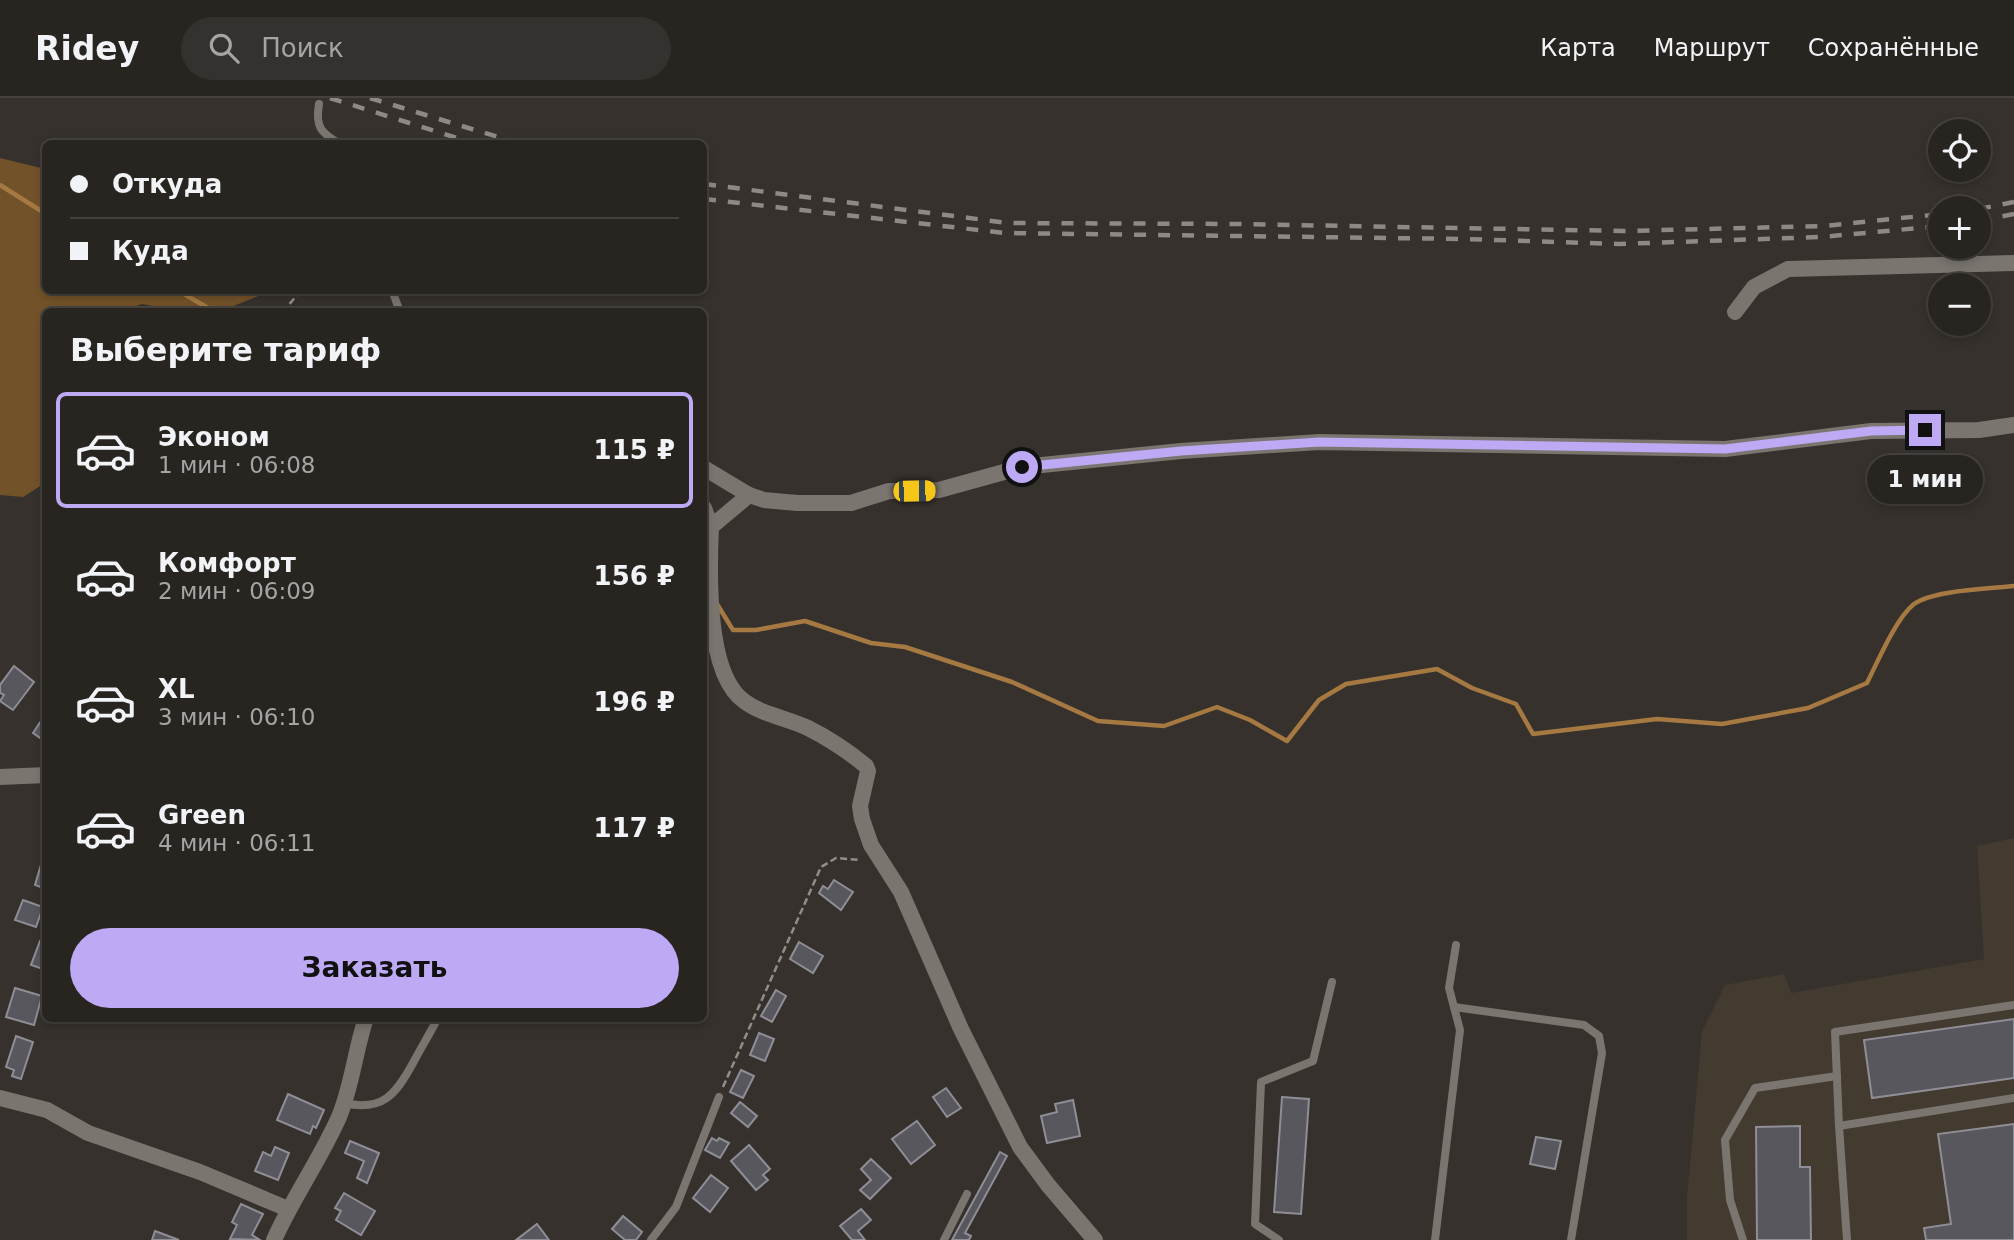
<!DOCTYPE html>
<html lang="ru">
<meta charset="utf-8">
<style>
body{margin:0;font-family:"DejaVu Sans",sans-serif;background:#34312e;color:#f1f3f6;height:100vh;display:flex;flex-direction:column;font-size:26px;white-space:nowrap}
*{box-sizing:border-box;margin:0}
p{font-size:23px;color:#a5a5a5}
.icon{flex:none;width:38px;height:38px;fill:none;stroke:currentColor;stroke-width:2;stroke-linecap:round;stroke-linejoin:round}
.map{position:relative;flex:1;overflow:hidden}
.drawer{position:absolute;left:42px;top:210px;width:665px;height:714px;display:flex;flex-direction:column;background:#282521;border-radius:10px;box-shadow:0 4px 10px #0003,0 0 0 2px #44423f}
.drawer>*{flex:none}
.top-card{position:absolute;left:42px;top:42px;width:665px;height:154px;border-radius:10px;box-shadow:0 4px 10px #0003,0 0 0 2px #44423f;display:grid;align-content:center;height:154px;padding:0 28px;background:#282521}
.buttons{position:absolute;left:1928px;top:21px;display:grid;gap:14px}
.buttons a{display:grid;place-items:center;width:63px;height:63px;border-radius:50%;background:#282521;box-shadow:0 4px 10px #0003,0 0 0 2px #44423f;font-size:35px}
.end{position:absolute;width:32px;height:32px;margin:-16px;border:9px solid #bea9f5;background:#111;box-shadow:0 0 0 4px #111}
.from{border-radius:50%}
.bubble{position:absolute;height:49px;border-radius:24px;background:#282521;box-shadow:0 4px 10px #0003,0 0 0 2px #44423f;font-size:23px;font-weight:600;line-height:49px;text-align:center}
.car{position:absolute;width:21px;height:42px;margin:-21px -10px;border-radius:9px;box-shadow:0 0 5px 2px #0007;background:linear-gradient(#f5c518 24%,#345 0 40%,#f5c518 0 76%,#345 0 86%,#f5c518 0)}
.top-card b{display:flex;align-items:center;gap:24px;height:66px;font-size:26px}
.top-card b+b{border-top:2px solid #44423f}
.top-card i{width:18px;height:18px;background:#f1f3f6}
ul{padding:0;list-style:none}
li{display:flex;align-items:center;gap:21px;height:116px;margin:0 14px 10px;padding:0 14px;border:4px solid transparent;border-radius:10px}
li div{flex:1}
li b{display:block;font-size:26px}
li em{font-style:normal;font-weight:600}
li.active{border-color:#bea9f5}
li>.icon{width:63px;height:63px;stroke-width:1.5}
h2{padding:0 28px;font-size:32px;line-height:84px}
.cta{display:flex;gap:14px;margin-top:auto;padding:14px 28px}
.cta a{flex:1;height:80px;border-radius:42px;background:#bea9f5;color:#111;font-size:28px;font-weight:600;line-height:80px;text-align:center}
header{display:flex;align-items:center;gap:42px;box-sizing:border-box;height:98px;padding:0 35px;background:#282521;border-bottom:2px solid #44423f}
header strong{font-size:33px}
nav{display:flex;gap:38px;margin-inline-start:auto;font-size:24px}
.search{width:490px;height:63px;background:#34312e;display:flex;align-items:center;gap:18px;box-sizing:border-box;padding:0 24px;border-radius:38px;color:#a5a5a5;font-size:26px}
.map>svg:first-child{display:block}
.built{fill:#433a30}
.green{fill:#725229}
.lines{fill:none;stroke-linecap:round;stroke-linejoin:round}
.stream{stroke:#a57941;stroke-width:4.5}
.building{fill:#59575e;stroke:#8f8d95;stroke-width:2}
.path{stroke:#918d88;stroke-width:2.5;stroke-dasharray:7 3.5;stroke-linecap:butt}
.service{stroke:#7a756f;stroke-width:8}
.minor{stroke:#7a756f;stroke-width:16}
.rail{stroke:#8d8985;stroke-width:4.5;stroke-dasharray:12 12;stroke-linecap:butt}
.route{stroke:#bea9f5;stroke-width:9}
</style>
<header>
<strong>Ridey</strong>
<div class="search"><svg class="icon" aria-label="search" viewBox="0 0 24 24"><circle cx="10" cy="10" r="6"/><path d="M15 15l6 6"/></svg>Поиск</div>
<nav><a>Карта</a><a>Маршрут</a><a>Сохранённые</a></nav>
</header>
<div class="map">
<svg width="2014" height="1142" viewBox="0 0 2014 1142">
<rect width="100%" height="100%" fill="#36312c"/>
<polygon class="built" points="2014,740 2014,1142 1687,1142 1687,1099 1702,933 1725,887 1784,876 1791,895 1984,861 1977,748"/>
<polygon class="green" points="0,60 45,71 46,192 271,193 221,213 178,213 142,206 122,213 46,214 45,385 23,399 0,397"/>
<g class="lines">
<g class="stream">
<polyline points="0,87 46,116"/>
<polyline points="177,192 215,214"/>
<path d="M717 506 733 532H756L805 523 871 545 905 549 1012 584 1098 623 1164 628 1217 609 1250 622 1287 643 1319 602 1346 586 1437 571 1472 590 1516 606 1533 636 1657 621 1722 626 1808 610 1867 585C1877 565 1896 520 1914 506 1933 492 1989 491 2014 488"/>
</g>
</g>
<g class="building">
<polygon points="14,568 34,584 13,612 0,603 4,597 0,595 0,587"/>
<polygon points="45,617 46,617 46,644 33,635"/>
<polygon points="43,760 46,761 46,791 35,787"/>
<polygon points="834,782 853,794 841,812 819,795 823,788 828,791"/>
<polygon points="23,802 43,809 36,829 15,822"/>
<polygon points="40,843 46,845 46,872 31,867"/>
<polygon points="799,844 823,858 813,875 790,861"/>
<polygon points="15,890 42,898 34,927 6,919"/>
<polygon points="776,892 786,898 772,924 761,918"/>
<polygon points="2014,921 2014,980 1872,1000 1864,942"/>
<polygon points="759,935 774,941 765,963 750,957"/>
<polygon points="16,938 33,944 21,981 12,978 14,972 6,969"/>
<polygon points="741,972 754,978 743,1000 730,994"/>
<polygon points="946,990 961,1010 947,1019 933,999"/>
<polygon points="288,996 324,1012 316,1030 313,1028 310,1036 277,1022"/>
<polygon points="1282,999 1309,1001 1301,1116 1274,1114"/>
<polygon points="1073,1002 1080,1038 1047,1045 1041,1018 1057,1014 1055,1006"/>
<polygon points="740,1004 757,1018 748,1029 731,1015"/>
<polygon points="917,1023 935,1047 911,1066 892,1041"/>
<polygon points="2014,1026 2014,1142 1926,1142 1924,1130 1951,1126 1938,1036"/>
<polygon points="1800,1028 1800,1069 1810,1069 1811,1142 1757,1142 1756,1029"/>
<polygon points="1536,1039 1561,1043 1555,1071 1530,1066"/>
<polygon points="712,1040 717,1043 719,1040 729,1045 720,1060 705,1052"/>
<polygon points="350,1043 379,1055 367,1085 357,1080 364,1063 345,1055"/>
<polygon points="749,1047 770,1071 763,1077 768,1082 756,1092 731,1063"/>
<polygon points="275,1049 289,1055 278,1082 255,1073 263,1054 271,1058"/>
<polygon points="1000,1054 1007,1058 965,1135 971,1138 969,1142 952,1142"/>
<polygon points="871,1061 891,1080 870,1101 860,1092 871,1082 861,1071"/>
<polygon points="711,1077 728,1090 710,1114 693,1100"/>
<polygon points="344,1095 375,1113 361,1137 336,1122 341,1113 335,1110"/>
<polygon points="241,1106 263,1116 252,1137 260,1142 230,1141 237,1127 232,1124"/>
<polygon points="861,1111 871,1122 858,1133 865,1142 852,1142 840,1128"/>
<polygon points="623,1118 642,1134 636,1142 625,1142 612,1131"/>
<polygon points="537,1126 549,1142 516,1142"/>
<polygon points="155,1133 179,1142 152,1142"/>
</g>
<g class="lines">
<g class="path">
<polyline points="283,214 301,192"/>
<polyline points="723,989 821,769 836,760 861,762"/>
</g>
<g class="service">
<path d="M319 6C315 29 321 35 340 46"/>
<polyline points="392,192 400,214"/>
<polyline points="1454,909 1584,927 1599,938 1602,955 1571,1142"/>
<path d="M344 1005C383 1014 396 996 413 965 421 950 430 935 438 920"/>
<polyline points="1839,1028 1835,934 2014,907"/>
<polyline points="651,1142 676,1109 719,999"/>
<polyline points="944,1142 967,1096"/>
<polyline points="1279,1142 1255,1126 1261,984 1313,963 1332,884"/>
<polyline points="1435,1142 1460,932 1449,890 1456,847"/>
<polyline points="1743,1142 1730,1102 1725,1042 1755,990 1837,978"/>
<polyline points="1847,1142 1839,1028 2014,1000"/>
</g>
<g class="minor">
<polyline points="1735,214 1754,189 1788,171 2014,165"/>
<polyline points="704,370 749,397 764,402 797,405 851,405 889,393 939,392 1022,369 1181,353 1319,344 1725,351 1871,333 1979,332 2014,327"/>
<polyline points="704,410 711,429 749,397"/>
<path d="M711 429C709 472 705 575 744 603 762 617 788 620 808 630 828 640 849 654 866 668L868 673 860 708 862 721 871 747 901 794 961 931 1020 1049 1048 1087 1095 1142"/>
<polyline points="0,679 46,677"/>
<polyline points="0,1000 47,1012 88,1035 200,1074 288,1111"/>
<path d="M274 1142C293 1099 320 1062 339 1019 352 988 355 953 366 920"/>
</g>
<g class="rail">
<polyline points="330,0 476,46"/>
<polyline points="370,0 521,46"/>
<polyline points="704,86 1008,125 1235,126 1625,133 1824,128 1941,116"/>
<polyline points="704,101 1005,135 1465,141 1618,146 1821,139 1941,128"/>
<polyline points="1979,111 2014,104"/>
<polyline points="1979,123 2014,116"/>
</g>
</g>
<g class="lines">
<polyline class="route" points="1022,369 1181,353 1319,344 1725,351 1871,333 1925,332"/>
</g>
</svg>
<div class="buttons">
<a><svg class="icon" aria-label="locate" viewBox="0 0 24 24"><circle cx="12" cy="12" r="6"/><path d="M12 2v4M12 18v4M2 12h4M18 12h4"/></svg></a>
<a>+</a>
<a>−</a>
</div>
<i class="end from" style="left:1022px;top:369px"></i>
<i class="end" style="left:1925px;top:332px"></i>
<div class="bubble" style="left:1867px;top:357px;width:116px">1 мин</div>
<i class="car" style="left:914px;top:393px;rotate:89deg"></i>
<div class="top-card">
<b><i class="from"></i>Откуда</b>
<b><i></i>Куда</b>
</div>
<section class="drawer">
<h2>Выберите тариф</h2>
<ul>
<li class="active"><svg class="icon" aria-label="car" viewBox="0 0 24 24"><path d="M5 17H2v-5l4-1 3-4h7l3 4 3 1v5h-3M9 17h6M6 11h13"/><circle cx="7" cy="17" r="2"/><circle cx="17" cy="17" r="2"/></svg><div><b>Эконом</b><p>1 мин · 06:08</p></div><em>115 ₽</em></li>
<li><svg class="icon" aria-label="car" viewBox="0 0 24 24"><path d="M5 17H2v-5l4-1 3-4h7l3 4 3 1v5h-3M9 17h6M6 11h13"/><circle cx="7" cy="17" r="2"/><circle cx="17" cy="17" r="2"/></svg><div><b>Комфорт</b><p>2 мин · 06:09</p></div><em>156 ₽</em></li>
<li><svg class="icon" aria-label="car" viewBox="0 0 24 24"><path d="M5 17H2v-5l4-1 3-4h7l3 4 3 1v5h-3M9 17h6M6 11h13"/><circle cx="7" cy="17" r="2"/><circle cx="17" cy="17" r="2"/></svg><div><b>XL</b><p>3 мин · 06:10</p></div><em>196 ₽</em></li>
<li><svg class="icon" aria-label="car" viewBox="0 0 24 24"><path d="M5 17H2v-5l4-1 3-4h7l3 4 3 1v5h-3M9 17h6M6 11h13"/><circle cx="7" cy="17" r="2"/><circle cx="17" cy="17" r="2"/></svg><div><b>Green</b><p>4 мин · 06:11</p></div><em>117 ₽</em></li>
</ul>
<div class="cta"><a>Заказать</a></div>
</section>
</div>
